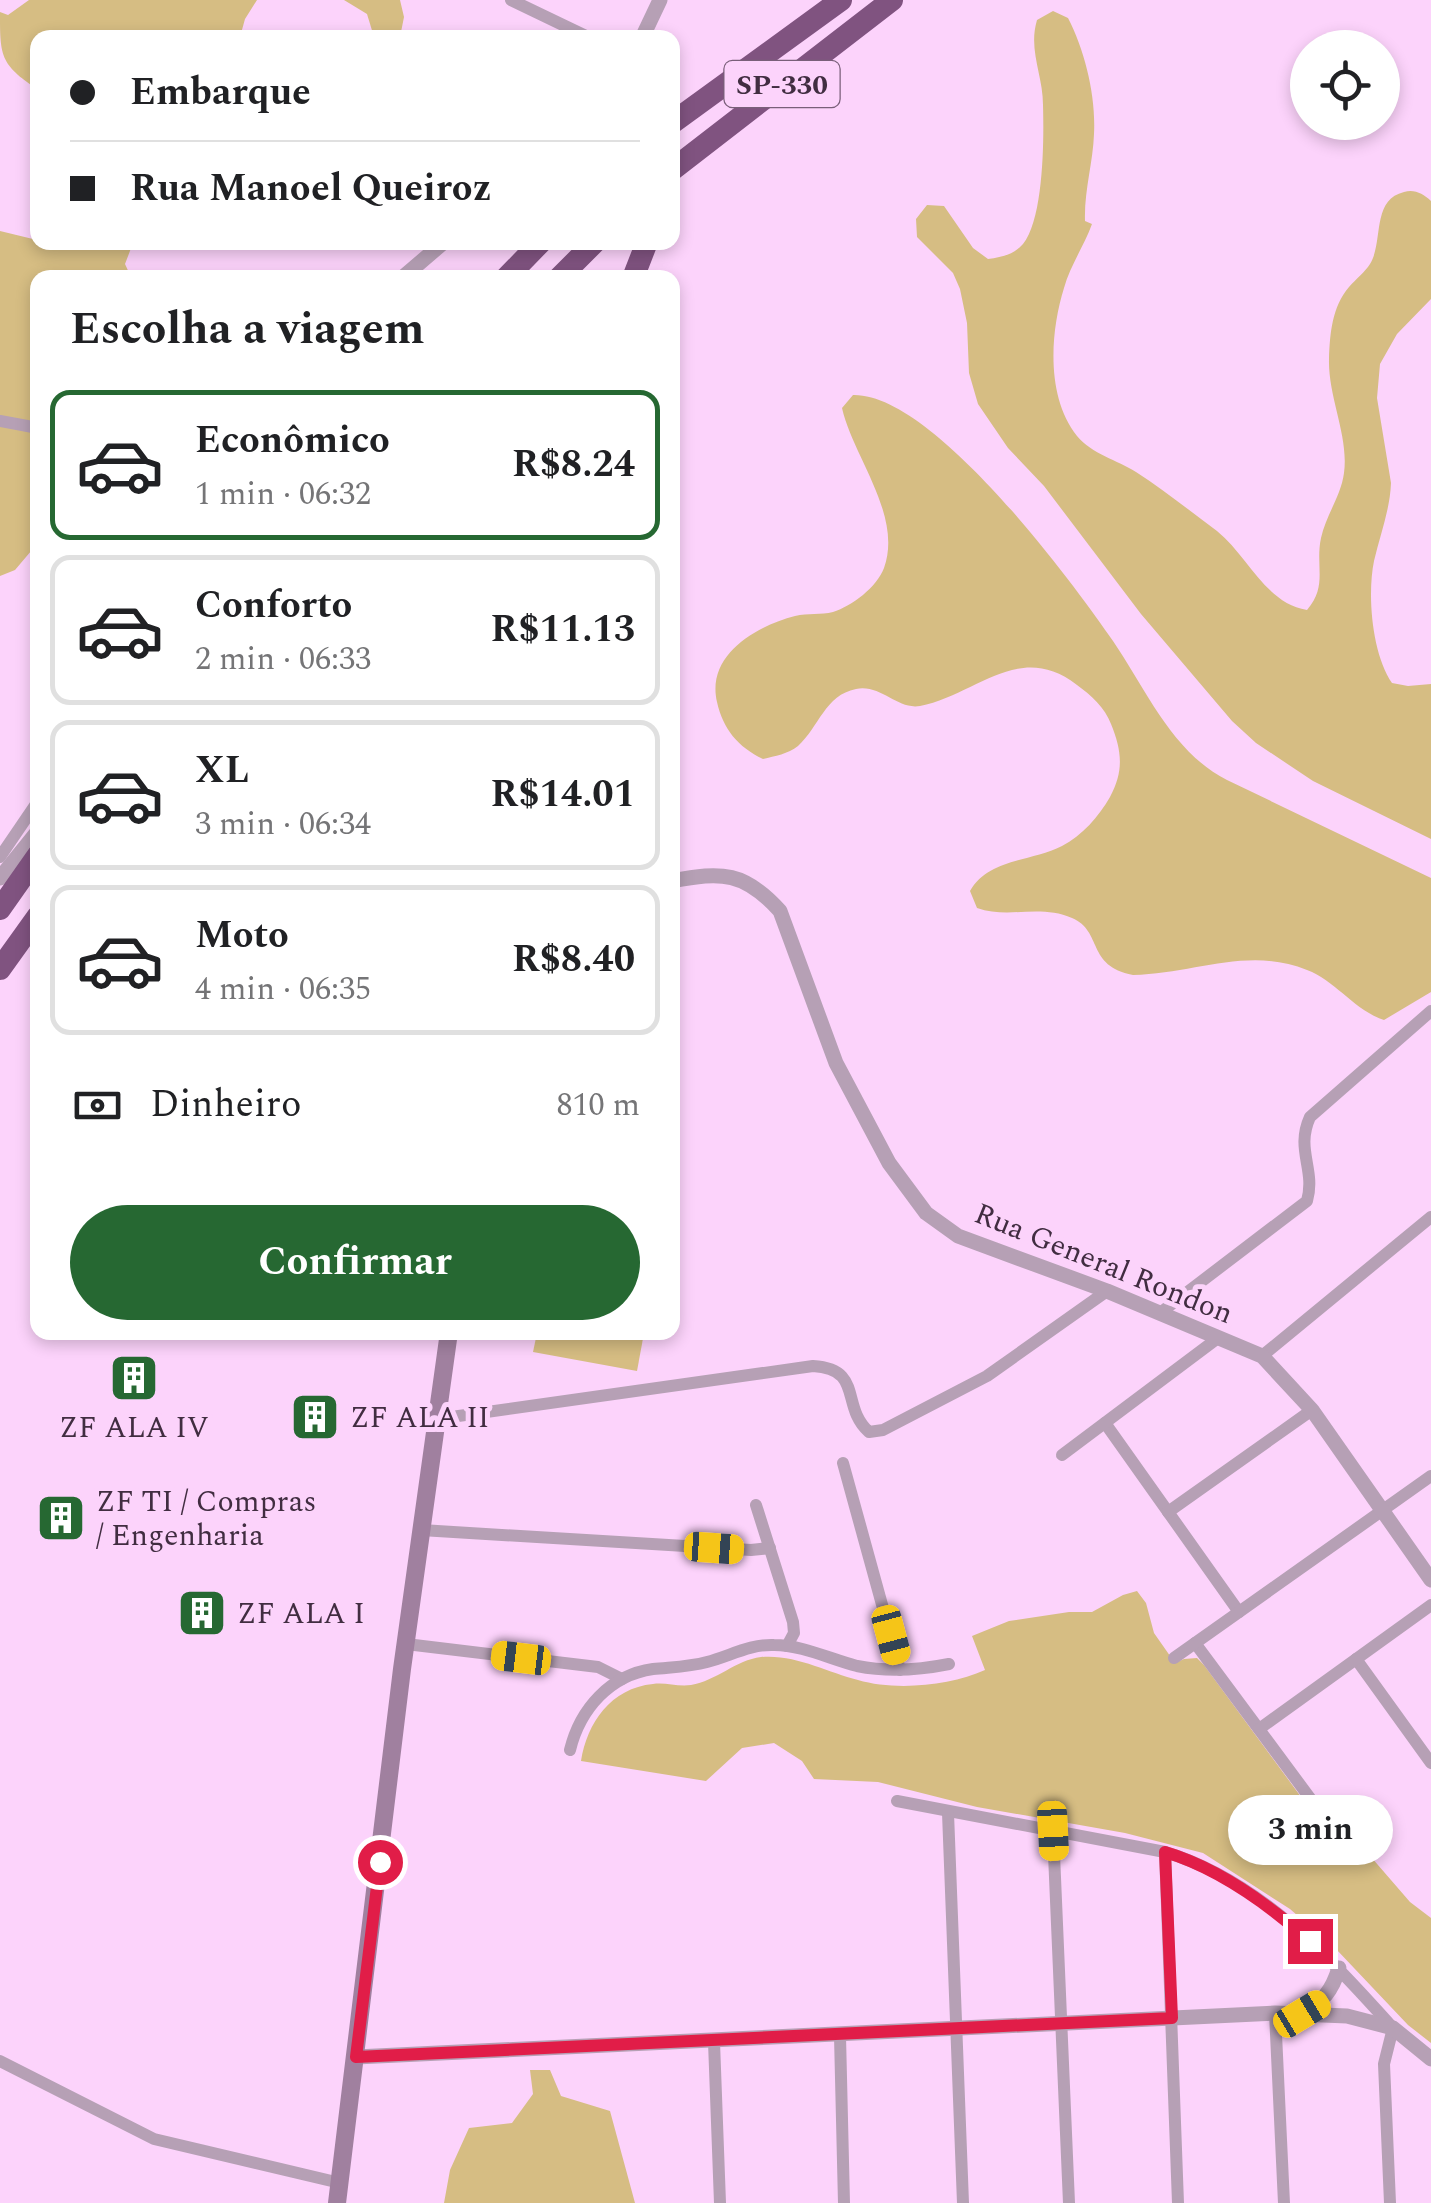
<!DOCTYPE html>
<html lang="pt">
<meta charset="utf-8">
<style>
body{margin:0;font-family:Spectral,serif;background:#f6f6f6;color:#202124;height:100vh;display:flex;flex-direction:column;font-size:38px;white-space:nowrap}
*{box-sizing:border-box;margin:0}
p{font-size:32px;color:#757577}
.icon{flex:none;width:55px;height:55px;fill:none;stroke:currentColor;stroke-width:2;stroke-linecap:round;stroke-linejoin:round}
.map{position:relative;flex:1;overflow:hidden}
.panel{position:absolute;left:30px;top:270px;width:650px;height:1070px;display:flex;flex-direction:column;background:#fff;border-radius:20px;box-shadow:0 5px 15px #0003}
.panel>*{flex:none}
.top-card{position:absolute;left:30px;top:30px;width:650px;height:220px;border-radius:20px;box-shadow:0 5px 15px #0003;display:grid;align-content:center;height:220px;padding:0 40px;background:#fff}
.controls{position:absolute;left:1290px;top:30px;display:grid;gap:20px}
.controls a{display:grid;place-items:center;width:110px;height:110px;border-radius:50%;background:#fff;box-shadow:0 5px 15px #0003;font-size:50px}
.end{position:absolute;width:45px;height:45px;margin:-22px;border:12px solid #e11d48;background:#fff;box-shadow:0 0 0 5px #fff}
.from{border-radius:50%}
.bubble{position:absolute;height:70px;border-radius:35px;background:#fff;box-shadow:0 5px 15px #0003;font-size:32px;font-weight:700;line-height:70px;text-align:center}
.car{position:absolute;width:30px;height:60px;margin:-30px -15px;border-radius:12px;box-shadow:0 0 8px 2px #0007;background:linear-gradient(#f5c518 24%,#345 0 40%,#f5c518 0 76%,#345 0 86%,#f5c518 0)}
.top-card b{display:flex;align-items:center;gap:35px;height:95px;font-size:38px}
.top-card b+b{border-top:2px solid #e0e0e0}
.top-card i{width:25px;height:25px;background:#202124}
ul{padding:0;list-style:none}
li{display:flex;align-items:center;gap:30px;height:150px;margin:0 20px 15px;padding:0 20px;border:5px solid #e0e0e0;border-radius:20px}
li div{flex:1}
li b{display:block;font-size:38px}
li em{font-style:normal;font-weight:700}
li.current{border-color:#266832}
li>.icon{width:90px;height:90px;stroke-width:1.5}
h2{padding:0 40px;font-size:45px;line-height:120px}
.pay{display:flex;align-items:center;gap:25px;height:110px;padding:0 40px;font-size:38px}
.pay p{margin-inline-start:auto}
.action{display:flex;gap:20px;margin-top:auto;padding:20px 40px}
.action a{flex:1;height:115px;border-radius:60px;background:#266832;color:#fff;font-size:40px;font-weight:700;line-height:115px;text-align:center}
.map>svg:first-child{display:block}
.green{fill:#d6bd83}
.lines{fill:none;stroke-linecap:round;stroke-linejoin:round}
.minor{stroke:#b6a0b5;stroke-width:12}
.tertiary{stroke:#b6a0b5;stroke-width:15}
.secondary{stroke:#a0809f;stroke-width:18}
.motorway{stroke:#805380;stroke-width:22}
.route{stroke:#e11d48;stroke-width:12}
.labels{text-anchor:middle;stroke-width:10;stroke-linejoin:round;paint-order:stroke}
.shield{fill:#fcd3fb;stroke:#795f79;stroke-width:2.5}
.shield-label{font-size:28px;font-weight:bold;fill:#412d41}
.street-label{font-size:30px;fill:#412d41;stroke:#fcd3fb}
.poi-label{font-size:30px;fill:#412d41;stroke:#fcd3fb;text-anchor:start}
</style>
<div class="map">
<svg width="1431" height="2203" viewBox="0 0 1431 2203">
<rect width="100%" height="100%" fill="#fcd3fb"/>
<g class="green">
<path d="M29 0H257L245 19 240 37 38 38 37 89C0 64 0 56 0 12L8 15Z"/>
<polygon points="344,0 400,0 404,17 400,37 374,37 367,14"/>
<path d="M1053 11 1068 18C1085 51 1096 96 1094 134 1093 163 1084 191 1085 221L1092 224C1084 246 1070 266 1064 288 1050 333 1046 397 1077 436 1092 454 1117 460 1136 472 1164 490 1190 511 1217 531 1248 556 1265 603 1307 610 1328 586 1315 566 1321 538 1326 515 1341 496 1344 473 1349 436 1328 397 1329 359 1330 333 1332 307 1349 287 1356 279 1365 272 1370 264 1384 241 1371 200 1404 192 1415 189 1423 194 1431 201V299L1397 334 1380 364 1377 398 1391 483C1390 510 1380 535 1374 561 1367 595 1372 654 1392 683L1408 686 1431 684V839L1313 781 1256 743 1232 721 1141 614 1044 486 1008 448 978 404 969 373 967 323 960 289 953 273 917 237 916 219 927 205 944 206 973 248 988 259C1002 257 1013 255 1023 244 1044 218 1044 138 1043 105 1043 75 1028 50 1037 20Z"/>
<polygon points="0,231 37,240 38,242 133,243 125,264 131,277 38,278 37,544 15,570 0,576"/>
<path d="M853 395C932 393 1069 577 1113 641 1147 691 1172 752 1227 780L1431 878V992L1384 1020C1354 1010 1336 981 1307 970 1248 946 1194 974 1133 975 1086 966 1103 931 1072 918 1040 904 1008 919 977 908L970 891C989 858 1031 862 1062 846 1082 836 1099 816 1110 797 1124 771 1122 751 1111 724 1105 708 1091 695 1077 685 1019 640 976 695 920 706 897 710 881 684 856 689 825 695 819 727 798 746 788 754 775 756 763 759 738 747 723 729 717 702 706 655 756 626 795 616 808 613 821 615 833 612 852 606 877 587 884 568 903 515 853 457 842 408Z"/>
<polygon points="537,1333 644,1333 637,1371 533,1352"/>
<path d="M1137 1591 1146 1603 1154 1633 1175 1663 1184 1659 1197 1658 1204 1665 1318 1820H1339L1410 1902 1431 1918V2043L1408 2025 1336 1949 1290 1909 1203 1853 1125 1833 977 1807 878 1782 814 1779 802 1761 774 1743 742 1748 706 1781 581 1761C587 1723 611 1688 653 1684 665 1682 678 1687 691 1685 716 1681 736 1660 761 1657 795 1654 827 1672 858 1680 895 1691 950 1686 985 1670L972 1636 1009 1621 1069 1612H1092L1123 1595Z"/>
<polygon points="530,2070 550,2070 561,2096 610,2111 635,2203 444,2203 450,2170 469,2128 512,2123 533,2094"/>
</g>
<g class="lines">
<g class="minor">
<polyline points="511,0 590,38"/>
<polyline points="0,421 38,428"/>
<polyline points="0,857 38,801"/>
<path d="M1160 1313 1307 1201C1316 1169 1295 1150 1310 1117L1431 1011"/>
<polyline points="1262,1356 1431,1217"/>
<path d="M437 1419 813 1366C864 1369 840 1406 869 1432L883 1430 987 1376 1107 1291"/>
<polyline points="1105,1423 1239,1612"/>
<polyline points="1062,1455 1218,1338"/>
<polyline points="843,1463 900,1670"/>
<polyline points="756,1505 793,1622 794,1633 787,1646"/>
<polyline points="1168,1512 1312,1410"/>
<polyline points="421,1530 751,1550 770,1548"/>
<polyline points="1195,1643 1324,1817"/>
<polyline points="406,1644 598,1667 622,1679"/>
<polyline points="1174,1658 1431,1476"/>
<polyline points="1356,1659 1431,1763"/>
<polyline points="1259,1729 1431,1605"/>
<path d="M570 1750C580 1709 610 1675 653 1669 672 1667 689 1667 707 1662 730 1656 750 1644 774 1645 802 1645 830 1659 857 1666 887 1672 919 1670 949 1664"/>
<path d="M897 1801 1165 1852C1259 1880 1329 1957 1393 2028L1384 2064 1390 2203"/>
<polyline points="948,1813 963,2203"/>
<polyline points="1053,1831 1069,2203"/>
<polyline points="1165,1852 1178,2203"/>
<polyline points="1275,2013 1284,2203"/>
<polyline points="840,2036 844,2203"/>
<polyline points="714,2042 720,2203"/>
<polyline points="0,2061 154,2139 340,2183"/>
</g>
<g class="tertiary">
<polyline points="642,38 660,0"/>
<polyline points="402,278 444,242"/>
<polyline points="0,878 38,831"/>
<path d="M672 881C722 871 745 872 780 911L836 1063 889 1163 926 1213 958 1236 1107 1291 1262 1356 1312 1410 1431 1580"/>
<path d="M1303 2014C1323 2001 1332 1991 1339 1968"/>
<polyline points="356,2057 1275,2013 1347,2016 1393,2028 1431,2059"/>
</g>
<polyline class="secondary" points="337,2203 402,1669 449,1332"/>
<g class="motorway">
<polyline points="672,123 841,0"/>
<polyline points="672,170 892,0"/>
<polyline points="506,278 541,242"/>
<polyline points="559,278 595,242"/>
<polyline points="633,278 647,242"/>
<polyline points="0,909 38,855"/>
<polyline points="0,969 38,916"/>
</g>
</g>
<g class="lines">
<path class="route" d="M380 1862 356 2057 1172 2018 1165 1852C1219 1868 1268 1904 1310 1941"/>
</g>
<defs>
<g id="building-square" transform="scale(2.5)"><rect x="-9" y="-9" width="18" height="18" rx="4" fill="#266832" stroke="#fcd3fb"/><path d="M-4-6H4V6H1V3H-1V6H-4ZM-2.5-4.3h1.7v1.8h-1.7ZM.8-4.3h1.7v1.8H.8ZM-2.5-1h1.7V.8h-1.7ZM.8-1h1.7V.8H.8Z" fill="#fff"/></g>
</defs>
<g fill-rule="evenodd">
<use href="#building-square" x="134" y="1378"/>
<use href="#building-square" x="315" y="1417"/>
<use href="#building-square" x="61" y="1518"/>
<use href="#building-square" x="202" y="1613"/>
</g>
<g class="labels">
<rect class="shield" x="724.5" y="61" width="115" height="46" rx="8"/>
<g class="shield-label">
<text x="782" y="94">SP-330</text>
</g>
<g class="street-label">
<text transform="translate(1104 1263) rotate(22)" y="10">Rua General Rondon</text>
</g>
<g class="poi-label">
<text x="350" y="1427">ZF ALA II</text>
<text x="134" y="1437" text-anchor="middle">ZF ALA IV</text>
<text x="96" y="1511">ZF TI / Compras<tspan x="96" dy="34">/ Engenharia</tspan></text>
<text x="237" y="1623">ZF ALA I</text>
</g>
</g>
</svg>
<div class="controls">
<a><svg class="icon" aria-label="locate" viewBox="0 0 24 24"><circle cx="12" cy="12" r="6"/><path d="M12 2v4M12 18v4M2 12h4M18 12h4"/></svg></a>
</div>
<i class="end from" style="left:380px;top:1862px"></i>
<i class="end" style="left:1310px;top:1941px"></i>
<div class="bubble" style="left:1228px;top:1795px;width:165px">3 min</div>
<i class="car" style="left:714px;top:1548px;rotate:94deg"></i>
<i class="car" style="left:891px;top:1635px;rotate:165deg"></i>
<i class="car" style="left:521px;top:1658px;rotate:277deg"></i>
<i class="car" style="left:1053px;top:1831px;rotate:177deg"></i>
<i class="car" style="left:1302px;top:2014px;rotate:59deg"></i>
<div class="top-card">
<b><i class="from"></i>Embarque</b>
<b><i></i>Rua Manoel Queiroz</b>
</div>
<section class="panel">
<h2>Escolha a viagem</h2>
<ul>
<li class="current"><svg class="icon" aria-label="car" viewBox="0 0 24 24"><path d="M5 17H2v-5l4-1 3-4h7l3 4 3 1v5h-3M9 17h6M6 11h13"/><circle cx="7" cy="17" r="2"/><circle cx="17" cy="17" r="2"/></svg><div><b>Econômico</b><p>1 min · 06:32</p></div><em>R$8.24</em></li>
<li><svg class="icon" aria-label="car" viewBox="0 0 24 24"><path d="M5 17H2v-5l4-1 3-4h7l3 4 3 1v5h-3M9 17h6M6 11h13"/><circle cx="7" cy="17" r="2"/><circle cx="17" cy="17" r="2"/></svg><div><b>Conforto</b><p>2 min · 06:33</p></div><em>R$11.13</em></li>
<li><svg class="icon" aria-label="car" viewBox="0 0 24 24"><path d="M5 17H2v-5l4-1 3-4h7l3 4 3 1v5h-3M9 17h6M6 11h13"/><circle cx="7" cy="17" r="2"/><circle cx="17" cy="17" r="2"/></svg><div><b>XL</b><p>3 min · 06:34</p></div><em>R$14.01</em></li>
<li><svg class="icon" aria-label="car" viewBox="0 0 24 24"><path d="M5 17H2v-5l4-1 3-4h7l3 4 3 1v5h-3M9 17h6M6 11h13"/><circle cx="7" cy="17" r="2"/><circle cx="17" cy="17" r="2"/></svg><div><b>Moto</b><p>4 min · 06:35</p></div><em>R$8.40</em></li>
</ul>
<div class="pay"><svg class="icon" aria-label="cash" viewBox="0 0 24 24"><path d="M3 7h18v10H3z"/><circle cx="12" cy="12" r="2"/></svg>Dinheiro<p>810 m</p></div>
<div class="action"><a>Confirmar</a></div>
</section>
</div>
